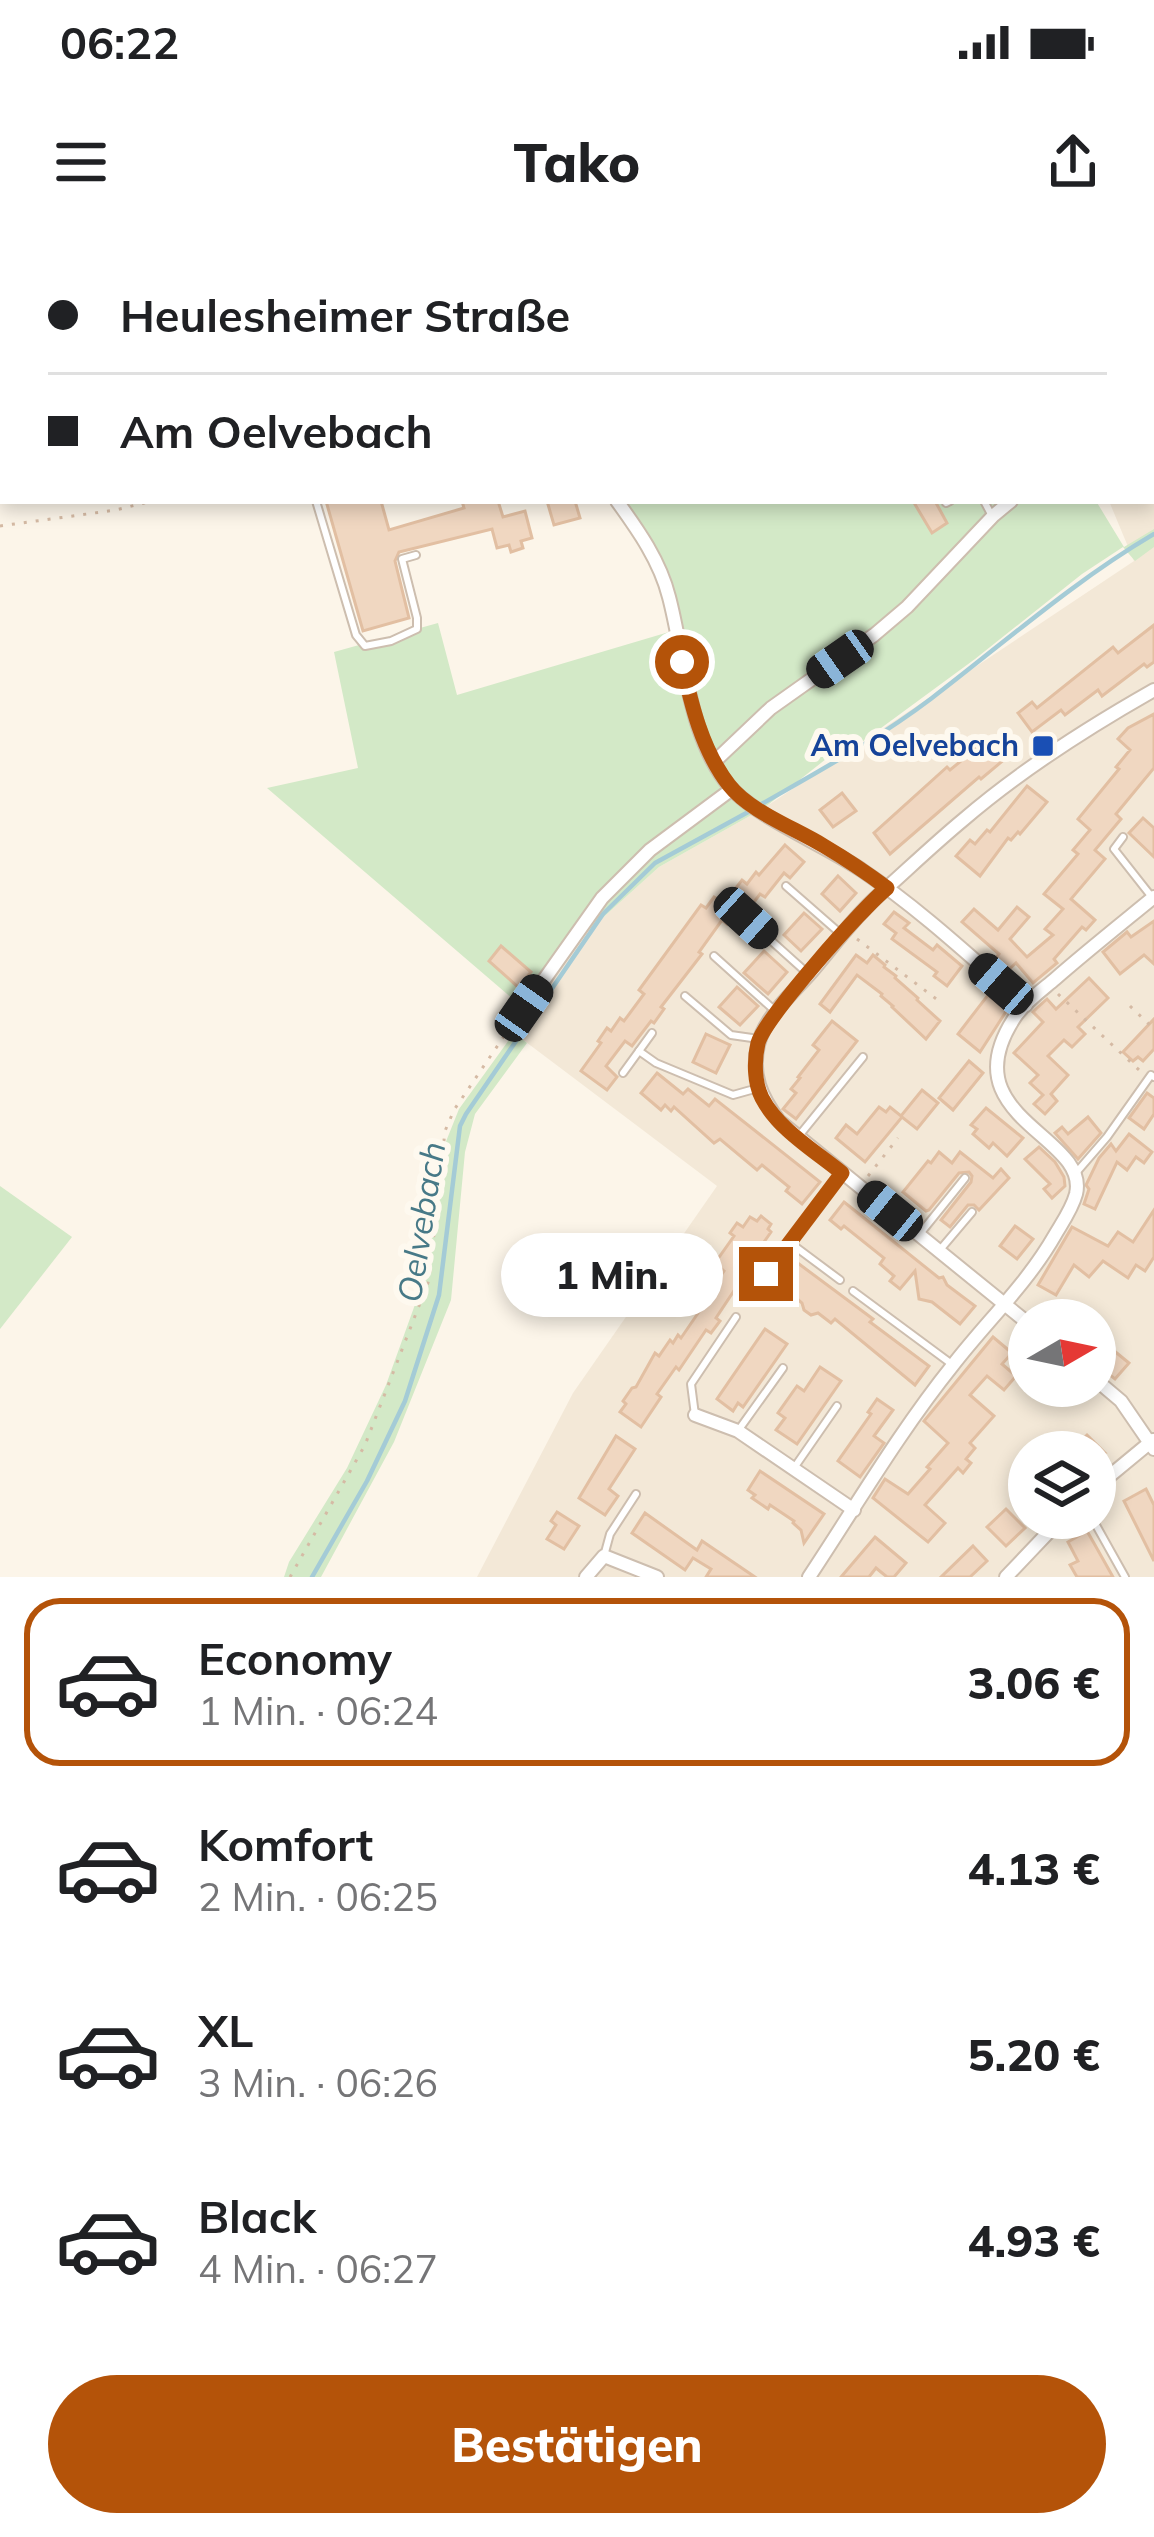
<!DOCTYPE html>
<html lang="de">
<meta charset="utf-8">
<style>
body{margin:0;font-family:Mulish,sans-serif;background:#f6f6f6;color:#202124;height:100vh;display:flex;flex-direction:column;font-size:45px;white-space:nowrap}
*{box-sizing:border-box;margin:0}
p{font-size:39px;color:#757577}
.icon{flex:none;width:66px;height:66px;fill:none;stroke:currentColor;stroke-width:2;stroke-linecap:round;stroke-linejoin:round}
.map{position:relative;height:1337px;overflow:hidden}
.sheet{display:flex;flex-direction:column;background:#fff;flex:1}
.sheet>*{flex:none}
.banner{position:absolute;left:0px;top:0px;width:1155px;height:264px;box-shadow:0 6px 18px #0003;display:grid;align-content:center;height:264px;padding:0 48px;background:#fff}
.needle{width:78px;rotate:81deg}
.fabs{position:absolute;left:1008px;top:1059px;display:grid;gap:24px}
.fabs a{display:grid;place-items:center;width:108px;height:108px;border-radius:50%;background:#fff;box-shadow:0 6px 18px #0003;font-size:60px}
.end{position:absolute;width:54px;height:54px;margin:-27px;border:15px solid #b45309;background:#fff;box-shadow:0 0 0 6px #fff}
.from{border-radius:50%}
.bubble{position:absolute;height:84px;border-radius:42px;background:#fff;box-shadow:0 6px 18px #0003;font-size:39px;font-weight:800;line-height:84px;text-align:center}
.car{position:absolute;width:36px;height:72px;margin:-36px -18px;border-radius:15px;box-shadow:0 0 9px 3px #0007;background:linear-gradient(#222 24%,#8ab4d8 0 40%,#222 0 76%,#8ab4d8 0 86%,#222 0)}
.banner b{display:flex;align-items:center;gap:42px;height:114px;font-size:45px}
.banner b+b{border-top:3px solid #e0e0e0}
.banner i{width:30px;height:30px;background:#202124}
ul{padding:21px 0 0;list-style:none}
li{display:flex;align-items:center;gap:36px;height:168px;margin:0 24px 18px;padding:0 24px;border:6px solid transparent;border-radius:36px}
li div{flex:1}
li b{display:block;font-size:45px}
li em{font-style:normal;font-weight:800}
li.selected{border-color:#b45309}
li>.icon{width:108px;height:108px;stroke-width:1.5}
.primary-button{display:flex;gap:24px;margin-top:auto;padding:24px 48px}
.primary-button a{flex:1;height:138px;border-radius:72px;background:#b45309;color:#fff;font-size:48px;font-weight:800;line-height:138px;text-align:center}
.status{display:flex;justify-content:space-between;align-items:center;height:84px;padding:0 60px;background:#fff;direction:ltr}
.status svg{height:33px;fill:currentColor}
header{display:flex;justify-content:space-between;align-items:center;height:156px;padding:0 48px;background:#fff;font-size:54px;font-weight:800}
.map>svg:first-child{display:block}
.residential{fill:#f3e8d7;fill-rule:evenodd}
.green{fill:#d3e9c7}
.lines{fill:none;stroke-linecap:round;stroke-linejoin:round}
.stream{stroke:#a4cbd6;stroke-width:4.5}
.building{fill:#f0d7c1;stroke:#e2bfa2;stroke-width:3}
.lane-casing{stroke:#cdbeaf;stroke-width:10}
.street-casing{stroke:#cdbeaf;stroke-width:16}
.path{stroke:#d5baa4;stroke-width:3;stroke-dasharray:3 9;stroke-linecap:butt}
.lane{stroke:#fff;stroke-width:6}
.street{stroke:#fff;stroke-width:12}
.route{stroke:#b45309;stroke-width:15}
.transit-dot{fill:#1a4fb4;stroke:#fef9ef;stroke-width:4.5}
.labels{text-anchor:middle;stroke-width:12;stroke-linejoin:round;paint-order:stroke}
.transit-label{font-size:30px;font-weight:bold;fill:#164399;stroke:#fef9ef;text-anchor:end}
.water-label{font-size:33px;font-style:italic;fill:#477987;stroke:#fef9ef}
</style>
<div class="status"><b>06:22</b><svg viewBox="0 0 49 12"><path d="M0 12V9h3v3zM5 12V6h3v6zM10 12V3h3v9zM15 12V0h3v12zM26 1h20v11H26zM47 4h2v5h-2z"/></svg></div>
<header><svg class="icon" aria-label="menu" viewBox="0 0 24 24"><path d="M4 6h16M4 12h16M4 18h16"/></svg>Tako<svg class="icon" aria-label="share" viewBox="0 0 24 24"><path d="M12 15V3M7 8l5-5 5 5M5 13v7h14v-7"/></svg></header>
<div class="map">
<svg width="1154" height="1337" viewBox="0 0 1154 1337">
<rect width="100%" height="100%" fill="#fcf5e9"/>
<path class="residential" d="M1154 174V1337H477L573 1153 717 946 514 793 527 771 586 693 659 627 764 568 1134 321 1109 261H1152ZM1029 1080H1095V1146H1029ZM1029 1212H1095V1278H1029Z"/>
<g class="green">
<polygon points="624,261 1096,261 1124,307 1154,289 1154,307 1135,321 1123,307 1082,334 975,419 862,502 826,519 764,568 659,627 586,693 527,771 267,548 358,528 334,412 438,383 457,455 679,389 670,335 647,291"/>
<polygon points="514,793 527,803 475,874 465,912 451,1060 394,1202 321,1337 284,1337 289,1322 347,1228 386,1145 426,1034 439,919 459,869"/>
<polygon points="0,946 72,997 0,1089"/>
</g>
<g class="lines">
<g class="stream">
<path d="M760 565C819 531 878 499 932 458 1005 402 1074 341 1154 294"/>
<polyline points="312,1337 367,1241 405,1161 439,1055 460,886 466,874 603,674 655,623 750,571"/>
</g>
</g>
<g class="building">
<polygon points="326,261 381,261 389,290 464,268 462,261 498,261 503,277 525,271 532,298 521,301 523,308 511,312 509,305 497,308 492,289 399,312 395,321 409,378 363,391"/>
<polygon points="547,261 575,261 580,278 554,285"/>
<polygon points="913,261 935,261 947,283 932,293"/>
<polygon points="1154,385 1154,422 1147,427 1144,424 1102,456 1098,450 1065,475 1061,470 1032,492 1018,473 1032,462 1037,468 1113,407 1118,413"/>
<polygon points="1154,474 1154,528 1116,574 1121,579 1095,610 1105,619 1071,659 1095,680 1086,690 1082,687 1054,719 1057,723 1033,743 1016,723 1006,732 994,720 999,714 962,682 974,669 998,690 1017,667 1029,677 1010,699 1027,717 1053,695 1045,689 1063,669 1044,654 1078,614 1073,610 1090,590 1078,579 1119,529 1116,527 1130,510 1118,499 1128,488"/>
<polygon points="989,498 1006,518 981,539 979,537 890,614 874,593 947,527 950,530"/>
<polygon points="1027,546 1047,562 1020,594 1018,592 1011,600 1008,598 980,636 956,616 970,600 975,604 987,590 990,592"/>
<polygon points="842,553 856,571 833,587 820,570"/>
<polygon points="1143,578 1154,588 1154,617 1129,593"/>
<polygon points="785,605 804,622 790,638 784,633 765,657 760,654 748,670 741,664 727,684 722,680 699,712 702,714 661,767 664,769 654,783 651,781 632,806 625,801 606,826 617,837 607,850 581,831 601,803 598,801 607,788 611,791 620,778 624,781 644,754 639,750 701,665 706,668 714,657 724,663 742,640 747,644 756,632 759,635"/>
<polygon points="838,636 856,653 840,671 822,654"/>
<polygon points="894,672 909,683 904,688 933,710 937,705 962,726 947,746 934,736 937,732 892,699 896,693 884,684"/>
<polygon points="804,673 822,689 801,711 784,695"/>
<polygon points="1154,681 1154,724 1144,715 1120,734 1103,712 1127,692 1131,697"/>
<polygon points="501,706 531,732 518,747 489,721"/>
<polygon points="764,711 787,732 768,754 744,733"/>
<polygon points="856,715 867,723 873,715 885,725 884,727 896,736 895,738 918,758 917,760 940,781 926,799 892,767 893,766 881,756 882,754 857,735 830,772 820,764"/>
<polygon points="1089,738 1108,758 1078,787 1085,794 1072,807 1064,800 1048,816 1068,835 1051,854 1057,861 1045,874 1034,864 1043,855 1030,843 1038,835 1014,813 1043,782 1033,772 1036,769 1047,759 1056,769"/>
<polygon points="737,747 758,766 740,785 719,767"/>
<polygon points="988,755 1007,770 980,812 958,794"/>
<polygon points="1154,779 1154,809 1143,821 1138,817 1133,821 1123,812"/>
<polygon points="832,781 857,801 796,879 783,869 796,853 791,849 800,838 798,837 819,810 813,805"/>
<polygon points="706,794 730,805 716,833 693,822"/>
<polygon points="969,821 983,833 953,870 939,858"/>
<polygon points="657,833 683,854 688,849 709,866 715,859 820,942 802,964 786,951 789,947 762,925 757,930 720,899 714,903 674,867 671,871 665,865 661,870 641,853"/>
<polygon points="922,850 938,863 917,889 902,877 865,922 836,898 846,885 857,894 879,867 886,872 890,867 901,876"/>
<polygon points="1147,853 1154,858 1154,874 1144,889 1129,878"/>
<polygon points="986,868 1023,898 1007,916 993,903 989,908 973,894 977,889 971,885"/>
<polygon points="1088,877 1101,893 1078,919 1055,893 1062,887 1068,894"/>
<polygon points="1129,894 1152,912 1144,923 1136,917 1127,930 1117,922 1095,969 1084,964 1089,949 1086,945 1099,918 1111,904 1116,911"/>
<polygon points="1039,907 1055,922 1064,937 1065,946 1052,958 1044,949 1050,944 1025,919"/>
<polygon points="939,912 952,923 960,912 993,938 1001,929 1009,938 979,970 974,965 968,965 950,987 941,980 971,942 972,936 969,932 959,933 929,970 926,971 903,952 928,921 931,923"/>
<polygon points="844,962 939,1038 943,1037 947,1045 975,1066 960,1084 932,1062 919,1059 915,1031 900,1049 890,1041 894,1036 880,1024 884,1018 844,986 841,989 830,980"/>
<polygon points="1154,970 1154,1017 1145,1031 1136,1025 1128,1038 1103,1021 1089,1037 1074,1025 1056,1055 1038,1045 1072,987 1108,1006 1118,992 1133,1002"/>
<polygon points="761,976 771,984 768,989 771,992 757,1012 759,1013 716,1078 720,1081 711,1093 706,1090 679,1130 676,1127 657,1154 661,1157 641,1187 620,1172 626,1164 623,1161 632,1148 636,1147 655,1113 659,1116 670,1100 673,1103 678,1095 681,1098 705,1063 703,1061 724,1031 715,1023 734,996 730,993 737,983 743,987 750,977 757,981"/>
<polygon points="1015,986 1033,999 1017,1019 1000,1006"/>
<polygon points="791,1018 873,1079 870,1082 929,1126 915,1145 835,1079 831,1083 818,1073 811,1075 804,1070 802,1063 795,1057 797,1054 776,1039"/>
<polygon points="1100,1088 1112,1099 1107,1105 1129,1123 1115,1139 1095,1123 1095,1094"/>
<polygon points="765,1089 787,1104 743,1167 738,1163 733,1171 717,1159"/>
<polygon points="993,1097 1012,1113 1002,1124 1016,1136 1004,1150 987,1136 970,1155 994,1176 970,1203 975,1208 966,1219 971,1223 963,1233 958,1228 925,1265 945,1283 928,1302 873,1258 885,1239 908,1254 930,1229 927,1227 948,1203 924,1181"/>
<polygon points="820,1127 841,1141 797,1204 776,1190 785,1178 778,1173 797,1146 804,1151"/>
<polygon points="877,1159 893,1170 874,1196 884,1203 860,1237 838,1221 871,1174 868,1172"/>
<polygon points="1087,1195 1104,1212 1056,1212 1071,1197 1078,1204"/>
<polygon points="616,1196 635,1209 609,1249 618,1256 605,1275 579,1258"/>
<polygon points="760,1231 824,1274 804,1303 801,1290 793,1283 794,1281 770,1265 768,1269 752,1258 755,1255 748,1250"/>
<polygon points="1146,1249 1154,1265 1154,1321 1124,1261"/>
<polygon points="1006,1269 1025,1288 1006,1306 987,1287"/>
<polygon points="557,1272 579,1286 564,1309 547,1299 556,1285 551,1281"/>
<polygon points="645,1273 697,1310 702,1301 755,1337 706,1337 711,1329 693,1318 685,1330 632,1293"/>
<polygon points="1087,1291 1095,1305 1113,1337 1077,1337 1070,1325 1078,1321 1068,1302"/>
<polygon points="875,1297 906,1323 894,1337 887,1337 876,1328 869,1337 841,1337"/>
<polygon points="973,1306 987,1321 970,1337 941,1337"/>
</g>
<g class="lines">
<g class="lane-casing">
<g id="lane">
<polyline points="316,261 356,395 365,406 391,401 417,389 417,378 402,319 416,315"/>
<polyline points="984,261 992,276"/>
<polyline points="946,263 950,261"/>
<polyline points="1123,597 1114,609 1151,656"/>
<polyline points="786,646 842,695"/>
<polyline points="746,678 806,732"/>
<polyline points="714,716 773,769"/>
<polyline points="685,756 731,795 759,799"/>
<polyline points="639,811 652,793"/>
<polyline points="623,833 639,811 656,823 733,855 758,848"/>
<polyline points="798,897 863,817"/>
<polyline points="1075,934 1107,897 1151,835 1154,837"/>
<polyline points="919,995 965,938"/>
<polyline points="789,1002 840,1040"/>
<polyline points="939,1011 972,972"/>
<polyline points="766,1035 842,933"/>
<polyline points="853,1051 953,1125"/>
<polyline points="695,1175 691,1144 736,1077"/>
<polyline points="740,1188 783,1128"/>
<polyline points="794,1228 837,1166"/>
<polyline points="1092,1278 1125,1337"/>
<polyline points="604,1316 610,1294 636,1254"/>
</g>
</g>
<g class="street-casing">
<g id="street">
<polyline points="441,0 443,3"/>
<polyline points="1152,168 1154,167"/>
<path d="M617 261C638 290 660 321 669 357 685 417 688 499 731 548 758 578 827 606 863 631 921 670 973 719 1026 765"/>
<polyline points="715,521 771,468 874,395 907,367 994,275 1011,261"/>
<polyline points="524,768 602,658 650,610 732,549"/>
<path d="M1029 1084 779 881C761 857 751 835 758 805 765 776 794 752 812 731 834 705 855 676 880 654 907 630 934 604 963 580 1021 530 1087 488 1154 450"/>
<polyline points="1095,1139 1121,1161 1154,1209"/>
<polyline points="695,1175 738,1191 854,1270"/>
<polyline points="1095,1248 1153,1200"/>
<polyline points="586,1337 604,1316 657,1337"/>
<path d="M809 1337C856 1266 900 1191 953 1125 987 1081 1027 1044 1055 995 1062 983 1072 969 1076 954 1090 895 948 878 1015 777 1025 762 1042 750 1055 739 1087 711 1121 684 1154 657"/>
<polyline points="1006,1337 1062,1278"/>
</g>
</g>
<g class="path">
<polyline points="1089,0 1091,3"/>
<polyline points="1152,90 1154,93"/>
<polyline points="0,286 116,270 152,261"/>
<polyline points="857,699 943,764"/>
<polyline points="1058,754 1139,830"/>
<polyline points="1130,766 1154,789"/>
<polyline points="868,936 898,898"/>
<polyline points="290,1337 365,1205 429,1040 445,891 454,870 515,780"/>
</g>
<use href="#lane" class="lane"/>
<use href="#street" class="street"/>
</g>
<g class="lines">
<path class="route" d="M682 422C691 464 702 510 729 545 750 572 795 588 824 606 846 619 867 633 887 648 863 667 765 778 758 803 754 820 754 842 762 858 778 889 815 911 842 933L766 1034"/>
</g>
<rect class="transit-dot" x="1031" y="494" width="24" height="24" rx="6"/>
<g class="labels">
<g class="transit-label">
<text x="1019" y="516">Am Oelvebach</text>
</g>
<g class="water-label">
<text transform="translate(421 982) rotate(-81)" y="12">Oelvebach</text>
</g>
</g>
</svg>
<div class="fabs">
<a><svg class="needle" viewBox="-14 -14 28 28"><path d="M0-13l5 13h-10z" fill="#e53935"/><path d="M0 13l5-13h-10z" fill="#757577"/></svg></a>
<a><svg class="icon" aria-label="layers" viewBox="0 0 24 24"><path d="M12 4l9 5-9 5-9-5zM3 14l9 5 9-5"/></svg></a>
</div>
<i class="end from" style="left:682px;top:422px"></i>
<i class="end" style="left:766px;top:1034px"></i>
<div class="bubble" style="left:501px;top:993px;width:222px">1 Min.</div>
<i class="car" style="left:840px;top:419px;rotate:235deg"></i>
<i class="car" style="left:746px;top:678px;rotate:132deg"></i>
<i class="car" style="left:1001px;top:744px;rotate:311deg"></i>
<i class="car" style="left:524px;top:768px;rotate:35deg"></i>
<i class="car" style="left:890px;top:971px;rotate:309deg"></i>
<div class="banner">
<b><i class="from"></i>Heulesheimer Straße</b>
<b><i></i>Am Oelvebach</b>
</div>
</div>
<section class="sheet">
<ul>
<li class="selected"><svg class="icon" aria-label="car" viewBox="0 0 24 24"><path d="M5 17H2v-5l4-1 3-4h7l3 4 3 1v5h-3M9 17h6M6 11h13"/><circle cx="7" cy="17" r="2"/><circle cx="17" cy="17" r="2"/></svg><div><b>Economy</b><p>1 Min. · 06:24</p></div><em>3.06 €</em></li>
<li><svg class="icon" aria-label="car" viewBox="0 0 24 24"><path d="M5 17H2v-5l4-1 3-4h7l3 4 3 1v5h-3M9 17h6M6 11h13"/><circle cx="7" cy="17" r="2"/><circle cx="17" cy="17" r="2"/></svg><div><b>Komfort</b><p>2 Min. · 06:25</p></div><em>4.13 €</em></li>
<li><svg class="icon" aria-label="car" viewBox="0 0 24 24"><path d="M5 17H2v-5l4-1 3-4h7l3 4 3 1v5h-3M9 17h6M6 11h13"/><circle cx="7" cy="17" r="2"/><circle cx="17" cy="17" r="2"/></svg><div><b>XL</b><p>3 Min. · 06:26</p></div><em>5.20 €</em></li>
<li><svg class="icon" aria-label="car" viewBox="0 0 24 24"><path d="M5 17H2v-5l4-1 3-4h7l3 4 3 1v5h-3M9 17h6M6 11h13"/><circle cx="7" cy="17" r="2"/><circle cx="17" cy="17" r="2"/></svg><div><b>Black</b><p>4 Min. · 06:27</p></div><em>4.93 €</em></li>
</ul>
<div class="primary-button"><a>Bestätigen</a></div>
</section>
